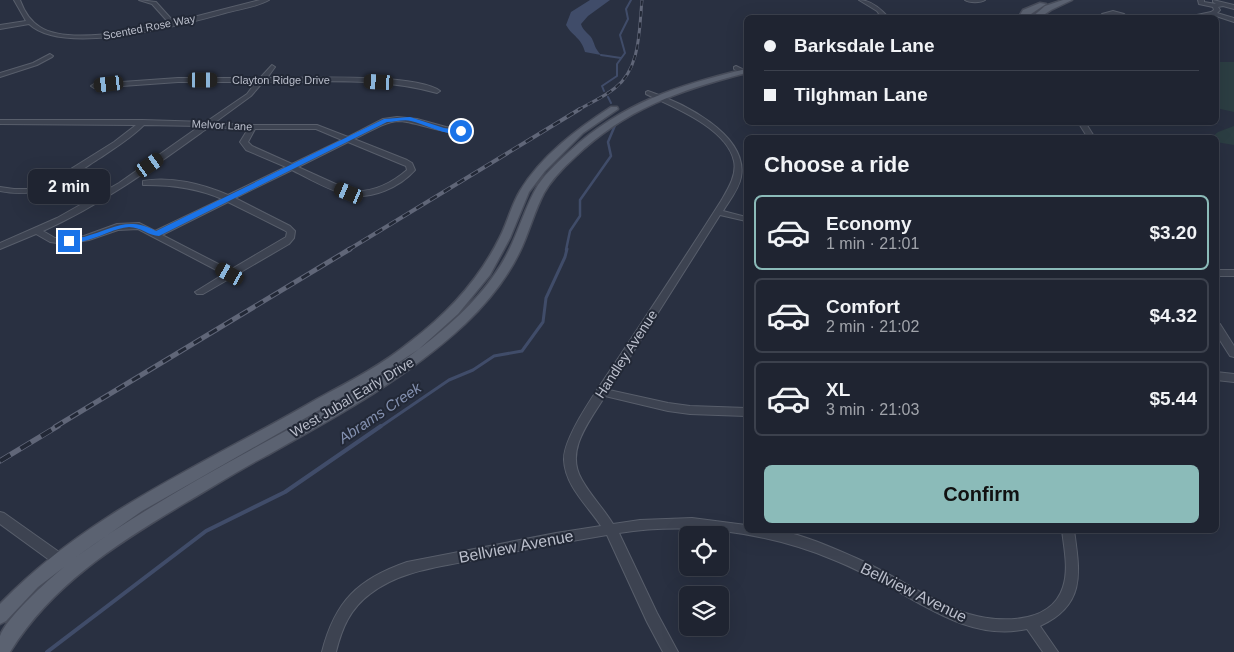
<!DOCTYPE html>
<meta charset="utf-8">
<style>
body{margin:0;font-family:Helvetica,sans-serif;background:#272c39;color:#f1f3f6;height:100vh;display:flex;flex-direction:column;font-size:19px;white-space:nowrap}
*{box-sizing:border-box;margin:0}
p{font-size:16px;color:#a1a4ab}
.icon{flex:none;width:28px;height:28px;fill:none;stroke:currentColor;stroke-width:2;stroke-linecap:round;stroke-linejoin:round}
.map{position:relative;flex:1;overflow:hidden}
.panel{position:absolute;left:744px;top:135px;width:475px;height:398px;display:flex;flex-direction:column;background:#1f2431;border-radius:8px;box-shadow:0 5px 20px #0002,0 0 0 1px #3c414d}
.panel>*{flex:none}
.guide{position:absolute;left:744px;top:15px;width:475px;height:110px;border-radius:8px;box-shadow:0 5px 20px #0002,0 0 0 1px #3c414d;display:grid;align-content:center;height:110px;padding:0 20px;background:#1f2431}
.controls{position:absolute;left:679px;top:526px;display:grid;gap:10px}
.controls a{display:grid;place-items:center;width:50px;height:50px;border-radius:8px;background:#1f2431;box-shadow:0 5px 20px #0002,0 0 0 1px #3c414d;font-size:25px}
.end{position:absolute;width:22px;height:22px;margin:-11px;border:6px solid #1a73e8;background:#fff;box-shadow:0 0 0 2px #fff}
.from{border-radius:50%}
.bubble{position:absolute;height:35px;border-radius:8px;background:#1f2431;box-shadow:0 5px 20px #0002,0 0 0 1px #3c414d;font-size:16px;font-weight:700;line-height:35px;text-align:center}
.car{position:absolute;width:15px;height:30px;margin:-15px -8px;border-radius:6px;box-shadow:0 0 4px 1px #0007;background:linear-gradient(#222 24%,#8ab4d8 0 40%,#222 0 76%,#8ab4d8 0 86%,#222 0)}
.guide b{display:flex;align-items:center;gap:18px;height:48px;font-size:19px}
.guide b+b{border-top:1px solid #3c414d}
.guide i{width:12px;height:12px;background:#f1f3f6}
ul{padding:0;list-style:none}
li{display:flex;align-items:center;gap:15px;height:75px;margin:0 10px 8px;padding:0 10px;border:2px solid #3c414d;border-radius:8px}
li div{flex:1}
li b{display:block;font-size:19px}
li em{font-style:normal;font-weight:700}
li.current{border-color:#8bbbb9}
li>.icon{width:45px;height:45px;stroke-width:1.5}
h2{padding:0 20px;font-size:22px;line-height:60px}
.cta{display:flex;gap:10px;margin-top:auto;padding:10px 20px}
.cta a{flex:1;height:58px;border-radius:8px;background:#8bbbb9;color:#111;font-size:20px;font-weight:700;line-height:58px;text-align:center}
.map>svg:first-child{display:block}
.green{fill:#2c3e43}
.water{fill:#404c69}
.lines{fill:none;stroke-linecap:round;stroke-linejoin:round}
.stream-far3{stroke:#404c69;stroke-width:2}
.stream-far2{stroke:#404c69;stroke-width:2.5}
.stream-far1{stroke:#404c69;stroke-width:3}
.stream{stroke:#404c69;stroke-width:4}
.minor-casing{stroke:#585e6b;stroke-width:2}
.major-casing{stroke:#474c5a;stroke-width:3}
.minor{fill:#3d4351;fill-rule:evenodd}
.major{fill:#5b6271;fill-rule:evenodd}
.rail-far3-casing{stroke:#606678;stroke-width:3}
.rail-far2-casing{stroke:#606678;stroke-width:4}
.rail-far1-casing{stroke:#606678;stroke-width:5}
.rail-casing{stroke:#606678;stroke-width:5.5}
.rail-far3{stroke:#222836;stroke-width:2;stroke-dasharray:5.5;stroke-linecap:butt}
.rail-far2{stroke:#222836;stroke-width:2.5;stroke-dasharray:8;stroke-linecap:butt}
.rail-far1{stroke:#222836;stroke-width:3;stroke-dasharray:9;stroke-linecap:butt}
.rail{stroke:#222836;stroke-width:4;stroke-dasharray:12;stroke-linecap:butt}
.route{fill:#1a73e8}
.labels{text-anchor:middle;stroke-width:4;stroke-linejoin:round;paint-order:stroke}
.far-street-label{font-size:11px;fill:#babecb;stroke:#222836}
.street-label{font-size:14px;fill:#babecb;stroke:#222836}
.water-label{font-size:15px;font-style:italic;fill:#8491b0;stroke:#222836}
.near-street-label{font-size:16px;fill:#babecb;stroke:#222836}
</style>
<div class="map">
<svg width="1234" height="652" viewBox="0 0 1234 652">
<rect width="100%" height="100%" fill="#293041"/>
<g class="green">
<polygon points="1216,62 1234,62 1234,112 1216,108"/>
<polygon points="1234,126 1234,145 1216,142 1216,138 1212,137 1218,132"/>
</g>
<path class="water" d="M590 0H610L588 16 581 24C583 32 591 34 593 41 596 48 595 48 601 55L585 52C581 37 573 37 566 25L571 12Z"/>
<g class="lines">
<g class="stream-far3">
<polyline points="601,55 621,58"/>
<polyline points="604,91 602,86 617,76 617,64 625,53 620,35 628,19 626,9 631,0"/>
<polyline points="608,97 611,103"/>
</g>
<polyline class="stream-far2" points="566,250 570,231 580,216 580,200 611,156 608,142 616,123"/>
<polyline class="stream-far1" points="380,427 449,380 473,370 494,356 522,351 543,322 546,298 565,257 567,249"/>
<polyline class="stream" points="47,652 206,531 285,492 381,426"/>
<g class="minor-casing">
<g id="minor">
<path d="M14 0H20C24 11 30 21 40 27 68 45 137 30 169 23L152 4 139 0 156 2 174 22 260 0H269C257 7 239 9 225 13 182 25 64 57 29 24L0 29V25L26 21Z"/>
<path d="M859 0C871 0 881 9 889 18H882L877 11Z"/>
<path d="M965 0H985C981 3 969 3 965 0Z"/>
<polygon points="1198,0 1204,0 1204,2 1216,4 1213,2 1213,0 1234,5 1234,9 1223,6 1218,7 1220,10 1217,13 1234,18 1234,22 1213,15 1198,18 1183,18 1211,12 1214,10 1213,7 1199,4"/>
<polygon points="1113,11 1124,14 1129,18 1109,15 1111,18 1105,18 1102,14"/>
<polygon points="50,54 53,56 52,57 37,65 0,77 0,73 33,63"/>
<path d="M272 65 275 67 267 78C301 78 416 73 440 91L437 93C382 77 321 82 263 82L251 96 214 123 241 125H317L348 137 383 119 397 117 417 119 446 127 467 128 471 130C456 140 417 121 398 121 383 122 368 133 354 139L407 160 412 163 415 170C400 187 371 200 349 195 332 192 308 178 292 170L235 198 290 226 295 231 294 238 289 244 203 294H197L195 292 224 274 138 229 118 230 89 240 65 244 50 242 36 234 0 249V243L57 218 119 183 200 126 144 125C131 138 116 147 100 158 67 179 42 200 0 191V187L14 189H27L50 182 114 142 136 125 0 124V120H143L206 122 247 94 256 82H178L94 88 91 86 94 84 178 78H260ZM209 127 248 129 240 142 246 150 286 167 228 195C203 184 171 176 143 181V185H146C173 185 197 188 222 199L155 231 139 223 117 224 84 236 65 238H55L43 231C103 204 156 165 209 127ZM255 129H316L342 140 292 164 252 146 248 142ZM348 142 401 164 406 166 407 170C392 183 372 193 351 191L298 167ZM228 202 284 230 287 232 286 237 230 270 162 235Z"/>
<polygon points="736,66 746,71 746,76 734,69 734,67"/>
<path d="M648 91C681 102 749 134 741 177 739 189 729 201 723 211L746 217V221L720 215 609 390 668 403 690 406 746 408V416L690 414 668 411 605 396C590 421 564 451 582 480 591 496 604 509 613 524L640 520 692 518 746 525V530C756 530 767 529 777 530 804 535 831 547 856 558 890 573 922 595 957 610 989 623 1050 628 1063 587 1069 569 1064 548 1062 530H1074C1080 573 1086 605 1040 626L1058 652H1043L1027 629C977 640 934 612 892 588 873 578 854 568 834 560 767 532 691 522 619 533L657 613 678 652H663L647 622 607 535C564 542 521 550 478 559 441 567 401 570 370 594 350 609 342 628 336 652H322C335 601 358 579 407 562L556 533 601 526C588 506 565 486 564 460 563 434 608 375 623 351 656 301 690 250 721 201 728 189 737 175 734 161 727 128 673 107 646 94V92Z"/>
<polygon points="1078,122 1085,122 1095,138 1088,138"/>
<rect x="1216" y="270" width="18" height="6"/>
<polygon points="1216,323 1220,324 1234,346 1234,357 1230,356 1216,334"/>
<polygon points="1216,372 1234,374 1234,382 1216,380"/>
<polygon points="0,512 4,513 69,559 71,563 69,567 64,569 59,567 0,524"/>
</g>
</g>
<g class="major-casing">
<g id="major">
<polygon points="1063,0 1072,0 1051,10 1039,18 1031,18 1045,6"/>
<polygon points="1040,3 1046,4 1025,18 1018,18 1023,10"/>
<path d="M746 69V73C680 90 625 109 575 157 563 168 552 179 544 193 535 210 530 229 522 247 509 276 488 302 465 324 406 379 334 418 264 457 237 471 211 488 185 503 118 543 52 584 10 652H0C0 647 0 641 0 636 6 618 48 580 64 567L38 587 6 621 0 624V604C88 512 209 462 317 399 349 382 382 365 410 342 447 314 478 281 499 239 507 224 511 206 520 191 541 156 577 129 611 107H617L618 109 583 133 545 171 529 192 510 238 490 275 458 314 419 349 372 380 142 511 76 557C131 517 191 483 251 450 313 416 378 383 433 338 464 313 493 284 510 248 520 227 526 205 538 185 547 172 559 161 570 151 622 103 679 85 746 69Z"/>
</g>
</g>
<use href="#minor" class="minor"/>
<use href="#major" class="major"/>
<g class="rail-far3-casing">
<path id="rail-far3" d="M578 110C590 103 604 97 615 88 641 68 639 29 642 0"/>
</g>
<g class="rail-far2-casing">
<polyline id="rail-far2" points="348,250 580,109"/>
</g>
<g class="rail-far1-casing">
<polyline id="rail-far1" points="55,427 350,249"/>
</g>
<g class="rail-casing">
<polyline id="rail" points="0,461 58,426"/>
</g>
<use href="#rail-far3" class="rail-far3"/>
<use href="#rail-far2" class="rail-far2"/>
<use href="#rail-far1" class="rail-far1"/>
<use href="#rail" class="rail"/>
</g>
<path class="route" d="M410 117 444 128 464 131C449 139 426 124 411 121 404 119 395 122 387 122L159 236C149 236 141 227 129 227 115 228 102 236 88 240 82 242 75 242 69 243L66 241C71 238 78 238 84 237 113 229 127 216 156 231L384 119Z"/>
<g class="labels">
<g class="far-street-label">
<text transform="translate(149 27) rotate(-11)" y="4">Scented Rose Way</text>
<text x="281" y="84">Clayton Ridge Drive</text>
<text transform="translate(222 125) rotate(3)" y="4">Melvor Lane</text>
</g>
<g class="street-label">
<text transform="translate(626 354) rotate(-57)" y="5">Handley Avenue</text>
<text transform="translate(352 397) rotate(-31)" y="5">West Jubal Early Drive</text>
</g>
<g class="water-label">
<text transform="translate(380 413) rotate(-34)" y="5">Abrams Creek</text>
</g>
<g class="near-street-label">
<text transform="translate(516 546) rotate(-11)" y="6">Bellview Avenue</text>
<text transform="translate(914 592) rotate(26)" y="6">Bellview Avenue</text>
</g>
</g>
</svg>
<div class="controls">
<a><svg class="icon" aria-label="locate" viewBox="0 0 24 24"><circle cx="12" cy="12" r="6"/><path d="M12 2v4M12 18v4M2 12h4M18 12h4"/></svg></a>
<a><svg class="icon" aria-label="layers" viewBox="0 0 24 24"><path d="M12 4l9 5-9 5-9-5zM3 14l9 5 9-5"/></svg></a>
</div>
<i class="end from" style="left:461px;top:131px"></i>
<i class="end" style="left:69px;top:241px"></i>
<div class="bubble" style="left:28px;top:169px;width:82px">2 min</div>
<i class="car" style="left:203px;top:80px;rotate:90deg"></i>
<i class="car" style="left:379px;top:82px;rotate:273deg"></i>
<i class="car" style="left:109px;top:84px;rotate:263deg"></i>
<i class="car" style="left:150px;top:165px;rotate:55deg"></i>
<i class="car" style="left:349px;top:193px;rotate:293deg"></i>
<i class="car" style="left:230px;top:274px;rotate:299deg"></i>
<div class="guide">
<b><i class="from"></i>Barksdale Lane</b>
<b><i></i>Tilghman Lane</b>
</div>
<section class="panel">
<h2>Choose a ride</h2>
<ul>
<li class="current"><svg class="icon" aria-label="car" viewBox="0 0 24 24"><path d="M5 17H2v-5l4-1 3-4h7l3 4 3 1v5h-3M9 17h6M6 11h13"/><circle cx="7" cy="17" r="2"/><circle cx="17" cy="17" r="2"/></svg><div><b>Economy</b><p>1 min · 21:01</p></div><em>$3.20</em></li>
<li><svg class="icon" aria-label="car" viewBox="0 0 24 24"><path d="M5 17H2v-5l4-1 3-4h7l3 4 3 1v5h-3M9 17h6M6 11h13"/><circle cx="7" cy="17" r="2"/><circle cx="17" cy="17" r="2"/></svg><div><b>Comfort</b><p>2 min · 21:02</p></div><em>$4.32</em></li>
<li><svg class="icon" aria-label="car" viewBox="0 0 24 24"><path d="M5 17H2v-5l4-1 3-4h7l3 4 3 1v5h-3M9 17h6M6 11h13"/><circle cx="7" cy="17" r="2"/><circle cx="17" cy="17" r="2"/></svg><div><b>XL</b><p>3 min · 21:03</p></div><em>$5.44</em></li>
</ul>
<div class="cta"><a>Confirm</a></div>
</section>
</div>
